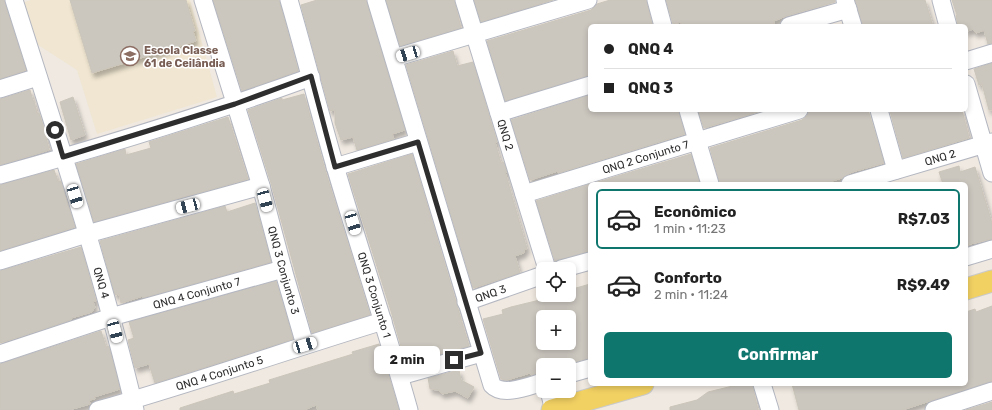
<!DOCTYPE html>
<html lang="pt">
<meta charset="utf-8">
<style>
body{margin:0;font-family:Rubik,sans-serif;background:#f2f2f2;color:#222;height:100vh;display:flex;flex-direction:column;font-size:15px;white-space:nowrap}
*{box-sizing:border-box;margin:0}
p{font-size:13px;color:#767676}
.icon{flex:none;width:22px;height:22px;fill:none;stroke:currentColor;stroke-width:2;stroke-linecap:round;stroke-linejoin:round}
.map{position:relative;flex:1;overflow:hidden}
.details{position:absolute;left:588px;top:182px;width:380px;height:204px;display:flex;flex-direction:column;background:#fff;border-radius:6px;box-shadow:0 2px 6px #0003}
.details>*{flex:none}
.top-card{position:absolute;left:588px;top:24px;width:380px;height:88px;border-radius:6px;box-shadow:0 2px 6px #0003;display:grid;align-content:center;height:88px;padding:0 16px;background:#fff}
.tools{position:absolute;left:536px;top:262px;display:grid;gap:8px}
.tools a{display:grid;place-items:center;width:40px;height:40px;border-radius:6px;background:#fff;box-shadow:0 2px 6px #0003;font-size:20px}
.end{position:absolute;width:18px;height:18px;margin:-9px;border:5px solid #2e2e2e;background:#fff;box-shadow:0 0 0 2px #fff}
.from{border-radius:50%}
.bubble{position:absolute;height:28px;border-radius:6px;background:#fff;box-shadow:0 2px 6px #0003;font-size:13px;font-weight:700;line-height:28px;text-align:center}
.car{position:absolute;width:12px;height:24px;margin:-12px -6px;border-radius:5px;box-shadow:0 0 3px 1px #0007;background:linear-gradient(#fff 24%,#345 0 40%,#fff 0 76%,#345 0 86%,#fff 0)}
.top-card b{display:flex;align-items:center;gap:14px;height:38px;font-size:15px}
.top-card b+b{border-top:1px solid #e0e0e0}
.top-card i{width:10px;height:10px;background:#222}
ul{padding:7px 0 0;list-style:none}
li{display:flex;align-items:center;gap:12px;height:60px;margin:0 8px 6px;padding:0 8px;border:2px solid transparent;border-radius:6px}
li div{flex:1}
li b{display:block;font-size:15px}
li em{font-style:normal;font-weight:700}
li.selected{border-color:#0f766e}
li>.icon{width:36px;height:36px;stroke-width:1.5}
.button{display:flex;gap:8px;margin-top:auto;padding:8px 16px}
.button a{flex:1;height:46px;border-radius:6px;background:#0f766e;color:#fff;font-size:16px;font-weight:700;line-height:46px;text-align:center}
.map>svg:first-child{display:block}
.education{fill:#f0e6d1}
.building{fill:#cbc7bf;stroke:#cbc5ba;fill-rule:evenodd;filter:url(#shadow)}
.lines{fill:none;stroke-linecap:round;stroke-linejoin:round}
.minor-casing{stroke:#b4b7c1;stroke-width:19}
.major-casing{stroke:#c9c9c9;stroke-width:23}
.minor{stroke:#fff;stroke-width:17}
.major{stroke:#f2d163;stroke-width:21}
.route{stroke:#2e2e2e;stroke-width:5}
.labels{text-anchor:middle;stroke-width:3;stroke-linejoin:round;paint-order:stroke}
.education-label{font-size:11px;font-weight:bold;fill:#785e54;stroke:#fff;text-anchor:start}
.street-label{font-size:11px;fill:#2e2e2e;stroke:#fff}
</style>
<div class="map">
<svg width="992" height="410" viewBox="0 0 992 410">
<defs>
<filter id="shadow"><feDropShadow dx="2.5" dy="4.5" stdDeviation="2" flood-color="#0004"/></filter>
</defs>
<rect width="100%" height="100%" fill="#efe9e1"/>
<polygon class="education" points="31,0 190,0 217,97 97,134 77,70 32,41 22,3"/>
<g class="building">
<polygon points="0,0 4,0 26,70 0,79"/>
<polygon points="70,0 186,0 195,31 193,31 196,41 92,73"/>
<polygon points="213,0 279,0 298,71 242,91"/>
<polygon points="317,0 366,0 405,130 392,134 394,139 357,150 353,137 341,140 335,123 335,110 330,111 301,5"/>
<polygon points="386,0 454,0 461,28 400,46"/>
<polygon points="474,0 553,0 481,22"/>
<polygon points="610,0 646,0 652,24 643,26 590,26 590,75 505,101 487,41 591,10 597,4"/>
<polygon points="666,0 835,0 835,2 786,16 774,21 774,24 768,26 682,26 681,22 673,24"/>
<polygon points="855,0 925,0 933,26 863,26"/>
<polygon points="952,0 992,0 992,43 988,44 984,30 976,33 973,29 966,32 966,26 958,26 956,16 957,15"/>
<polygon points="453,51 457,66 473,62 497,142 495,142 501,163 504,162 507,172 505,172 527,249 524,250 524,253 515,256 520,273 473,288 406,65"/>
<polygon points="992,63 992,110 989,110 982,84 979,85 974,69"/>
<polygon points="30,90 33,101 34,101 37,113 39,113 43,125 49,150 0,165 0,99"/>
<polygon points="304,94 325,170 370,315 312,333 271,183 248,110 282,98 282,100"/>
<polygon points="590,95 590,110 678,110 685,134 558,173 558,171 530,180 511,120"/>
<polygon points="73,97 85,135 71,140 60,102"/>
<polygon points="698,110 765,110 704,128"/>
<polygon points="809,110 868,110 884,163 852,172 842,178 822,184 720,184 710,148 802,120 807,116"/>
<polygon points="893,110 962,110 969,138 903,158 890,111"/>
<polygon points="228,117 248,179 94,222 76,164 125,149 126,155 151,148 149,142"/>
<polygon points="412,154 469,346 406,364 391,311 348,174"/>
<polygon points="691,154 700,184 591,184"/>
<polygon points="959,166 960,172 975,167 992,223 992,239 966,245 966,184 943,184 939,172"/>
<polygon points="54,170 58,181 61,181 75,227 0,251 0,185"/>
<polygon points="590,184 590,251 555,261 536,201"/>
<polygon points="255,203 271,262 143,298 143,296 121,303 119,294 115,295 100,241 225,206 227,212"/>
<polygon points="81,247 96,301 93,302 95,307 92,312 71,318 71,320 0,343 0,271"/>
<polygon points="276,281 293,339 155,383 149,364 135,368 128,340 134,338 129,322"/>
<path d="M590 284V358L565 365H543V372L531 375 530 373 507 380 501 379 483 319 503 314 502 310 511 307 548 298 547 297 553 295H569V290ZM543 317H569V343H543Z"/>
<polygon points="992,306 992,381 902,410 799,410 792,384 966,384 966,312 975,309 976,312"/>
<polygon points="101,331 106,347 109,346 120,389 94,397 95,399 89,400 90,404 69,410 0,410 0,364"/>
<polygon points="379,344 399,410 318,410 316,405 304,410 180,410 180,408 233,391 234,394 270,383 269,380 353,354 352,352"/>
<polygon points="459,370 461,380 474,387 468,398 455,391 442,394 438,390 430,389 428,378"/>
<polygon points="741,384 752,384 758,410 670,410 670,407 697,400 708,392"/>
<polygon points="992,402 992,410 966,410"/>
</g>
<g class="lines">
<g class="minor-casing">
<g id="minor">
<path id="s1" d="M14 0C57 136 102 271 135 410"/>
<path id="s2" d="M203 0 261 186 283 269 305 345"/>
<path id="s3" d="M289 0C305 55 319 111 335 166 359 248 386 328 409 410"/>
<path d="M376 0 492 385C503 397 529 386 543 382"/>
<path id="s4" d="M464 0 547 269"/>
<polyline points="656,0 663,26"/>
<polyline points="845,0 853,26"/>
<polyline points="941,0 948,26"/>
<polyline points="789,26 848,9"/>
<polyline points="394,58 588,0"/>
<polyline points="966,61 992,53"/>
<polyline points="966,84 992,173"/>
<polyline points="0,89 38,77"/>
<polyline points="688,110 710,184"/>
<polyline points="879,110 896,170"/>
<polyline points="499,113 590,85"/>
<polyline points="335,167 418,142"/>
<path d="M0 175C105 146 209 114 311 77"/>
<path id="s5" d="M850 184 992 142"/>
<path id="s6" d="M524 194 799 110"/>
<polyline points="966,257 992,249"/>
<polyline points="0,261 87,234 261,186"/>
<polyline points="561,269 590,261"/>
<path id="s7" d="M466 302 543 275"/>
<path id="s8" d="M0 354 111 317 283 269"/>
<polyline points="569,374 590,368"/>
<polyline points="400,376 481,353"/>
<polyline points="762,384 770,410"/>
<polyline points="549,391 554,410"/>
<path id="s9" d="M98 410C194 383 288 350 383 321"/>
<polyline points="934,410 992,391"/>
</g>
</g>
<g class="major-casing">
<g id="major">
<polyline points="966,289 992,281"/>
<polyline points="552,410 643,384"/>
</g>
</g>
<use href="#minor" class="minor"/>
<use href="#major" class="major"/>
</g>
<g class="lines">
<polyline class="route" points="55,130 63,157 235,104 311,76 335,167 418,142 481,353 454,360"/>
</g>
<defs>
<g id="school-ring" transform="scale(1)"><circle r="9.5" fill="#fff" stroke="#8d6e63" stroke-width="1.5"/><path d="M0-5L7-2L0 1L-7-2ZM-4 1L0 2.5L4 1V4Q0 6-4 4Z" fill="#8d6e63"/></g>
</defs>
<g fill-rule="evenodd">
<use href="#school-ring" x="130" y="56"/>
</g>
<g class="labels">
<g class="education-label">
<text x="144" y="54">Escola Classe<tspan x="144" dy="13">61 de Ceilândia</tspan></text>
</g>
<g class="street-label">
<text dy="4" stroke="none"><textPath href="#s4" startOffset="141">QNQ 2</textPath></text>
<text dy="4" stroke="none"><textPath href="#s6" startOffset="127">QNQ 2 Conjunto 7</textPath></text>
<text dy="4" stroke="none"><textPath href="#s5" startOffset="94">QNQ 2</textPath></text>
<text dy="4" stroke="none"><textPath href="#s2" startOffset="282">QNQ 3 Conjunto 3</textPath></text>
<text dy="4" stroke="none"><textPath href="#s1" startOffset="296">QNQ 4</textPath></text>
<text dy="4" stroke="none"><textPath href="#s8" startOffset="206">QNQ 4 Conjunto 7</textPath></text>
<text dy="4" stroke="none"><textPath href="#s7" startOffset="26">QNQ 3</textPath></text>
<text dy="4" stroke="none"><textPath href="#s3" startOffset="307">QNQ 3 Conjunto 1</textPath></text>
<text dy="4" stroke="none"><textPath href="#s9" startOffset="127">QNQ 4 Conjunto 5</textPath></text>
</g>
</g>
</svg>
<div class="tools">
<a><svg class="icon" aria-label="locate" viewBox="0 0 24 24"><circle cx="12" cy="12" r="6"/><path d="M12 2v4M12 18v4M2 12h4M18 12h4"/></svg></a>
<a>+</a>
<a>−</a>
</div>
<i class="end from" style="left:55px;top:130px"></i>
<i class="end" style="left:454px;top:360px"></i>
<div class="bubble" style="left:374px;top:346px;width:66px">2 min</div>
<i class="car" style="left:408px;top:54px;rotate:253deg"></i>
<i class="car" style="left:75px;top:196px;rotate:163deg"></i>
<i class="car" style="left:265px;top:200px;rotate:165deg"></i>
<i class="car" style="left:188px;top:206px;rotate:255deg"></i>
<i class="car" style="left:353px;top:223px;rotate:163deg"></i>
<i class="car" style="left:115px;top:331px;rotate:165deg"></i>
<i class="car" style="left:305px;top:345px;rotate:73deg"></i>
<div class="top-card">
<b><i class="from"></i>QNQ 4</b>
<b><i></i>QNQ 3</b>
</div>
<section class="details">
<ul>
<li class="selected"><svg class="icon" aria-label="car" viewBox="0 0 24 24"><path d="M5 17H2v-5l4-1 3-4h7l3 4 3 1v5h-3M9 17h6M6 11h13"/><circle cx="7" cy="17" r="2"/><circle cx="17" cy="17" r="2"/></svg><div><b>Econômico</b><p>1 min · 11:23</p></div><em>R$7.03</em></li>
<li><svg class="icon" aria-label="car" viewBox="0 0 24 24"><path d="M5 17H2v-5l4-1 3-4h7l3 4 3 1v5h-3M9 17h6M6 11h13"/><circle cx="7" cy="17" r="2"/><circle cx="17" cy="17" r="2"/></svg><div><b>Conforto</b><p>2 min · 11:24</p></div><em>R$9.49</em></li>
</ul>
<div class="button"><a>Confirmar</a></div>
</section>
</div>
